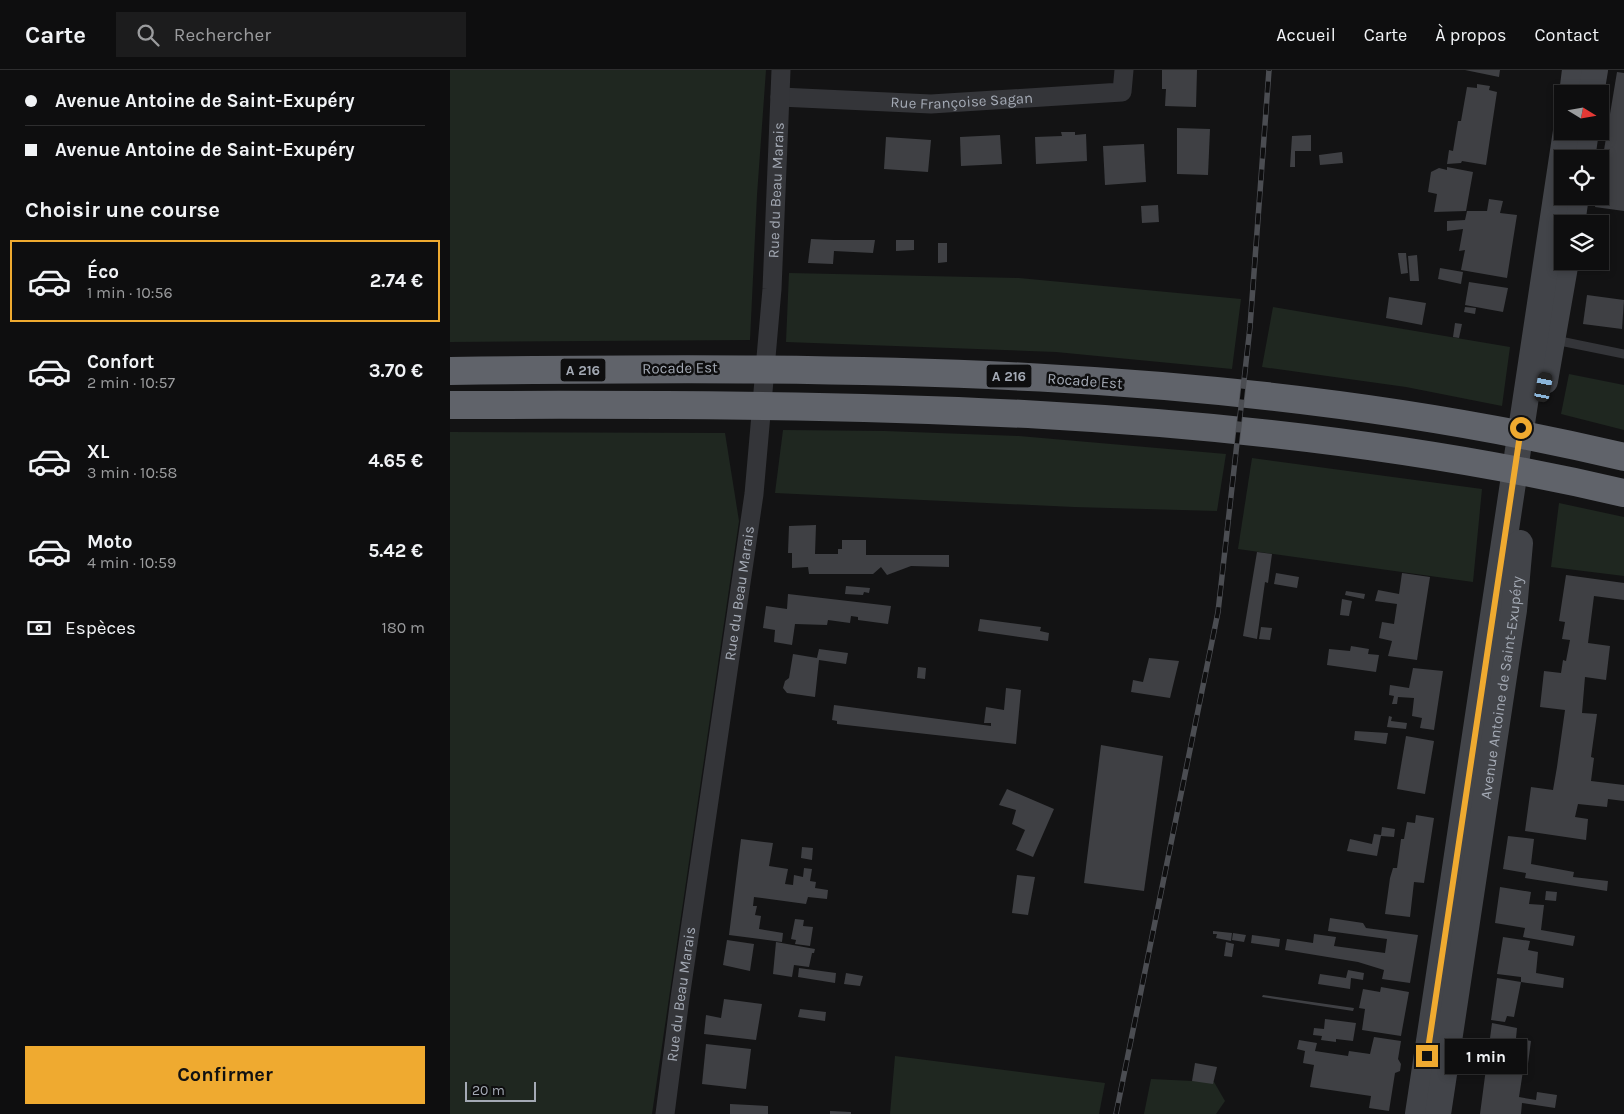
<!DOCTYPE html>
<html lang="fr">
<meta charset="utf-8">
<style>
body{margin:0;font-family:Karla,sans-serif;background:#1c1c1d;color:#f1f3f6;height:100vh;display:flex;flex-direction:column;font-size:19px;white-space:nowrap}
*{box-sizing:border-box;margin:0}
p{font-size:16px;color:#9b9c9e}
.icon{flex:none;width:28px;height:28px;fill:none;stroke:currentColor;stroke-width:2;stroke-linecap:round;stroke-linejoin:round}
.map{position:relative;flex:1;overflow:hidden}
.drawer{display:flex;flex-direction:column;background:#0e0e0f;width:450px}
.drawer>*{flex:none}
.guide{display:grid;align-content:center;height:110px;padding:0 25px;background:#0e0e0f}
.needle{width:32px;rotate:101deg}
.tools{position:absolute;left:1104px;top:15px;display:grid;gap:10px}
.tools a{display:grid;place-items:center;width:55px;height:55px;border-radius:0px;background:#0e0e0f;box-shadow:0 2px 8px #0003,0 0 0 1px #2e2e2f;font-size:25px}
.scale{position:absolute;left:15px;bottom:12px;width:71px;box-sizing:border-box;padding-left:5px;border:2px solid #a4aab5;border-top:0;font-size:14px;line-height:18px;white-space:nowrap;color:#a4aab5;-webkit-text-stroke:4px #0e0e0f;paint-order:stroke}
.end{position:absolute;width:22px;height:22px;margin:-11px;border:6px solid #efaa30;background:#111;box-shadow:0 0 0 2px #111}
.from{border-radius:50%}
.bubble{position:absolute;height:35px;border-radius:0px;background:#0e0e0f;box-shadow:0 2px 8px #0003,0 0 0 1px #2e2e2f;font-size:16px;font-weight:700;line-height:35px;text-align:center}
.car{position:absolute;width:15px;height:30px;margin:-15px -8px;border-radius:6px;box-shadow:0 0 4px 1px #0007;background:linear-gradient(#222 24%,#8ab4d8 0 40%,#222 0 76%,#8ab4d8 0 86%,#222 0)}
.guide b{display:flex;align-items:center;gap:18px;height:48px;font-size:19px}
.guide b+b{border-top:1px solid #2e2e2f}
.guide i{width:12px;height:12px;background:#f1f3f6}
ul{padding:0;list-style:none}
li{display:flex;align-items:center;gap:15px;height:82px;margin:0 10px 8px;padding:0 15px;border:2px solid transparent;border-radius:0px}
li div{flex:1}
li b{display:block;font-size:19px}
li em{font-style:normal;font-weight:700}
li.on{border-color:#efaa30}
li>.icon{width:45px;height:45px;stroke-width:1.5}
h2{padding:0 25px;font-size:22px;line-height:60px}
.pay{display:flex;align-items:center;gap:12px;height:55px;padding:0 25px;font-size:19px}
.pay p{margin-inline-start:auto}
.action{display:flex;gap:10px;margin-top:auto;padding:10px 25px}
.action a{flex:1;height:58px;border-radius:0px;background:#efaa30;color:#111;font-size:20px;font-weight:700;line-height:58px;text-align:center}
header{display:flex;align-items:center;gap:30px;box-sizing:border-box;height:70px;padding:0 25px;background:#0e0e0f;border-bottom:1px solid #2e2e2f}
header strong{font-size:24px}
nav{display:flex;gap:28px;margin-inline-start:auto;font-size:18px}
.search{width:350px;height:45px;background:#1c1c1d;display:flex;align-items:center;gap:12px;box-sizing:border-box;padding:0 18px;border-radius:0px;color:#9b9c9e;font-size:19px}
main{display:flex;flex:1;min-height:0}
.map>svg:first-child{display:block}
.green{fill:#1f2720}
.building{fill:#3f4044}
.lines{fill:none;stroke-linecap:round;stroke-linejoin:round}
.lane{stroke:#343539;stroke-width:9}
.street{stroke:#343539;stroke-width:19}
.secondary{stroke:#424449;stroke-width:26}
.highway{stroke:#60636a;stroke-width:28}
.rail-casing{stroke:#4b4d52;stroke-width:5.5}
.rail{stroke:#0e0e0f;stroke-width:4;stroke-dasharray:11;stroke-linecap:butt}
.route{stroke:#efaa30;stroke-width:6}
.labels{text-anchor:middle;stroke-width:5;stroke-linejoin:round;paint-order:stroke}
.shield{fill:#0e0e0f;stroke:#777b83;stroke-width:1}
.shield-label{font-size:14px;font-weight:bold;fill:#a4aab5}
.street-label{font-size:15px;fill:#a4aab5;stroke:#0e0e0f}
</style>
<header>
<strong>Carte</strong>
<div class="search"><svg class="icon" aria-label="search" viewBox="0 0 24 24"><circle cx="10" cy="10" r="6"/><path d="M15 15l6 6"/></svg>Rechercher</div>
<nav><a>Accueil</a><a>Carte</a><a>À propos</a><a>Contact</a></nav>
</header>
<main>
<section class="drawer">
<div class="guide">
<b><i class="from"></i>Avenue Antoine de Saint-Exupéry</b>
<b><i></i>Avenue Antoine de Saint-Exupéry</b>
</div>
<h2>Choisir une course</h2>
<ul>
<li class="on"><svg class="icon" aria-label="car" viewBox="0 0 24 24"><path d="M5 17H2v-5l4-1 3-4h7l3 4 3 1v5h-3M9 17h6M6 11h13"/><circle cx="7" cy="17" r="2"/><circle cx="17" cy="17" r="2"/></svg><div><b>Éco</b><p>1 min · 10:56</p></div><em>2.74 €</em></li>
<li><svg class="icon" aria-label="car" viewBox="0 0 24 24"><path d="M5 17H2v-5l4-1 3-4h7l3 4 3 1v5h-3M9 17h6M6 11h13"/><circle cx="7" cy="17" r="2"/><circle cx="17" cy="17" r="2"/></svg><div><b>Confort</b><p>2 min · 10:57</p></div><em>3.70 €</em></li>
<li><svg class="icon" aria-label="car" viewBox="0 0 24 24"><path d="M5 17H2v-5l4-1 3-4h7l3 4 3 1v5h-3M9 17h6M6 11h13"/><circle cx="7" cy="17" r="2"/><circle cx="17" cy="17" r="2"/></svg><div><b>XL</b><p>3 min · 10:58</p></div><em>4.65 €</em></li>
<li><svg class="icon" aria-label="car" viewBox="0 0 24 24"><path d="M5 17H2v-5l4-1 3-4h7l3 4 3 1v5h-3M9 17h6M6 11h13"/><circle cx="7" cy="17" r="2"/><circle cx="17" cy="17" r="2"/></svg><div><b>Moto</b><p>4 min · 10:59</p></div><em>5.42 €</em></li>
</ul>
<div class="pay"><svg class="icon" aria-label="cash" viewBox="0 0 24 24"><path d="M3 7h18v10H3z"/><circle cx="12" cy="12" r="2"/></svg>Espèces<p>180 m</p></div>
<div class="action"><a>Confirmer</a></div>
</section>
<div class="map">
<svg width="1174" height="1044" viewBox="0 0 1174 1044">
<rect width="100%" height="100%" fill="#131314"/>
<g class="green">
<polygon points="0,0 316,0 307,125 300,270 0,272"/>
<polygon points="339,203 569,208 791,229 782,299 606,282 336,272"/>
<polygon points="823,237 1060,277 1052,336 956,317 812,297"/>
<polygon points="1119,304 1174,315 1174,360 1111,344"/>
<polygon points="333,360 435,361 569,366 776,384 767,441 624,437 325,423"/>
<polygon points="0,362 275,363 289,451 202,1044 0,1044"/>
<polygon points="802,388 1032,419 1023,512 788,479"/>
<polygon points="1109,433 1174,447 1174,506 1101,497"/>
<polygon points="445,986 655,1013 649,1044 440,1044"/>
<polygon points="701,1009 764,1012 775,1031 766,1044 694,1044"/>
</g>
<g class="building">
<polygon points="712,0 747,0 746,37 715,36 716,19 712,19"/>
<polygon points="1015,0 1050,0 1049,7"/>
<polygon points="1167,2 1174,3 1174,141 1145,137 1147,126 1150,126 1150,104"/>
<polygon points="1027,14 1040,16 1039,20 1047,22 1036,95 1012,91 1011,93 997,94 999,80 1003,81 1008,51 1011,51 1017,17 1027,18"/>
<polygon points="727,58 760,59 758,105 727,104"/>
<polygon points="611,62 625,62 625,65 636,64 637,91 586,94 585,67 612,66"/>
<polygon points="550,65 552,94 511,96 510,67"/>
<polygon points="861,65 861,81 845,81 845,97 840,97 842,66"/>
<polygon points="436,67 481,70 478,102 434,99"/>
<polygon points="694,74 696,112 655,115 653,76"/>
<polygon points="892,82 893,93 870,95 869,85"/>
<polygon points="997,97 1023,102 1016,141 984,142 987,124 978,122 981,102 989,98 997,100"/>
<polygon points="1039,129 1053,131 1050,143 1067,145 1057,208 1011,200 1015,180 1009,181 1013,159 997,161 997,151 1015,150 1017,141 1037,141"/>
<polygon points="708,135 709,152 692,153 691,136"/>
<polygon points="361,169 384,170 425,170 423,183 384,181 383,194 358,193"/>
<polygon points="446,170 464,170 464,180 446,181"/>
<polygon points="488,173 497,173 497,192 488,193"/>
<polygon points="948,183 956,183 958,203 951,204"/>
<polygon points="967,185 969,211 960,211 958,186"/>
<polygon points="990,198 1013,202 1011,214 988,209"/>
<polygon points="1019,212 1058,218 1053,242 1015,235"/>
<polygon points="1137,225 1174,230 1172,259 1133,254"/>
<polygon points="939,227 976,233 972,255 936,248"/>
<polygon points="1015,237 1026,238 1025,244 1014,242"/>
<polygon points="1005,253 1012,254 1009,268 1003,267"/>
<polygon points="366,455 365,484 388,484 388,479 392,479 392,470 416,470 416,485 499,485 499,497 461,496 437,505 431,497 423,504 359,504 358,497 342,498 342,483 338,483 339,456"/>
<polygon points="807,482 822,484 818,513 815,512 807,569 793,566"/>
<polygon points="826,503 849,507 847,518 824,514"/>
<polygon points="952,503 980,507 967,590 938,586 942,571 929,568 932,552 944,554 947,534 925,531 928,520 949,524"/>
<polygon points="1116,505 1174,513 1174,530 1144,526 1138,573 1160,576 1156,610 1135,607 1132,643 1147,644 1141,687 1144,688 1141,711 1174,715 1174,731 1158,729 1157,737 1128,734 1125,747 1138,749 1136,770 1075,761 1081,717 1103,720 1107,697 1115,640 1090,637 1094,601 1111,603 1113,590 1116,591 1120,570 1112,569 1115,552 1109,551"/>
<polygon points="396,516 420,518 419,523 414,522 413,525 395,524"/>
<polygon points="896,521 915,524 914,529 895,525"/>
<polygon points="338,524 441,536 438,554 408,550 408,547 401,546 400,553 378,550 377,555 345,554 342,575 324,572 325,560 313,558 316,536 337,539"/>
<polygon points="892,529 902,531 899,546 890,545"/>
<polygon points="530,549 591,557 590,561 599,563 598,571 528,561"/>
<polygon points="811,557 822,558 820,570 809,569"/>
<polygon points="901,576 919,579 918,584 929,585 926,602 877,595 879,579 900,581"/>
<polygon points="369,579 398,583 396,594 369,590 365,627 337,623 333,618 335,611 339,608 343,584 367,588"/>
<polygon points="699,588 729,591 720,628 681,622 683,610 693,612"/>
<polygon points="468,597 476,598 475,609 467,608"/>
<polygon points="963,598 993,601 984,660 970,658 972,648 962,646 964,628 948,627 947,634 942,634 944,626 939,625 940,615 959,618"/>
<polygon points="556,618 571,620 566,674 387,654 387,651 382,650 384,635 541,656 541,653 534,653 536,637 554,640"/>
<polygon points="939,646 942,647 941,651 957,653 956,659 937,657"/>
<polygon points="905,661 938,663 936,674 904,670"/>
<polygon points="956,666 984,671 975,724 947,719"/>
<polygon points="651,675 713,686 694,821 634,813"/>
<polygon points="557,719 604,739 583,787 566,780 575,760 562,754 566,740 549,735"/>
<polygon points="966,745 984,748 974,813 964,812 960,847 935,844 940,808 943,798 947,798 951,769 954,769 957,752 965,753"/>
<polygon points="932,757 945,759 944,767 931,766 927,786 897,781 900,769 922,774 924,764 931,765"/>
<polygon points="1058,766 1084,769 1081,794 1124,802 1123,807 1158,811 1157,821 1075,808 1076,803 1053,799"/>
<polygon points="291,769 323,773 319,796 338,799 335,814 343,815 344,805 353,807 354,798 362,799 360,811 366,812 365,818 378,820 377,829 358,827 356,834 304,827 303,836 307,836 305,845 311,846 309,859 333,863 332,872 279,865"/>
<polygon points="352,777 363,778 362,790 351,788"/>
<polygon points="567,805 585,807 578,845 562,843"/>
<polygon points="1050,817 1081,822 1079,834 1094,835 1091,860 1125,866 1123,876 1073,867 1075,858 1045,853"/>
<polygon points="1096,821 1107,822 1106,831 1095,830"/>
<polygon points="880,848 913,853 916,858 968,865 960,913 932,909 934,900 908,892 835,880 837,869 863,873 864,864 886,867 884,876 935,883 937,869 878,861"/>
<polygon points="345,849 354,850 353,856 363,857 360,876 345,874 346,870 341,869"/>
<polygon points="763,861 782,863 781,871 766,868 767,864 763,864"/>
<polygon points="783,863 796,865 794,872 782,870"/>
<polygon points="802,865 830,869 829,877 801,873"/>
<polygon points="1053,867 1080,871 1078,880 1088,882 1086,903 1114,908 1113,918 1071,912 1071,907 1047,904"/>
<polygon points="277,870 304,874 300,901 273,895"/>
<polygon points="326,872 365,879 364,883 362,883 359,897 344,895 342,907 323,904"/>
<polygon points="776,872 784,874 782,887 774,886"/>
<polygon points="349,898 386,903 385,913 348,907"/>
<polygon points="898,900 914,903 913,910 901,908 900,919 868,914 870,904 896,908"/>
<polygon points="396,903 413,906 410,916 394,914"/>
<polygon points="1047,908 1071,912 1064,947 1057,946 1055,952 1041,950"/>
<polygon points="931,917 959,922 951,966 912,960 915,939 909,938 913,919 930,922"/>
<polygon points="813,925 904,938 903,941 812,927"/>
<polygon points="274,929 312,934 306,970 254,964 256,945 271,948"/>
<polygon points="350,939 376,942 375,951 348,947"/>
<polygon points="875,949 906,953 903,971 886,969 886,972 871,970 872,966 863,965 864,958 874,959"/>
<polygon points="1042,953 1067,958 1066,968 1081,971 1077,1001 1073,1001 1069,1027 1086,1030 1087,1022 1107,1025 1105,1038 1072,1033 1071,1044 1030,1044"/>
<polygon points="924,967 951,971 948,989 951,994 950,1001 945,1003 939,1041 919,1038 921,1026 860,1017 864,995 853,993 855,981 847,979 849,970 867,973 865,981 898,986 899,981 920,984"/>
<polygon points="256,974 301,979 296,1019 252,1014"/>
<polygon points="745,993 767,997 763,1014 742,1011"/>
<polygon points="280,1034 318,1036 318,1044 280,1044"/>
<polygon points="380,1041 401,1042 401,1044 380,1044"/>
</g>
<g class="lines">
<polyline class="lane" points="1105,270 1174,284"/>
<g class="street">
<path id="s1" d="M330 27 481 34 672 22 674 0"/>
<path id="s2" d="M215 1044 230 928 304 424 322 219 331 0"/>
</g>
<g class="secondary">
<polyline points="1122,24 1125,0"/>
<polyline points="1141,24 1145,0"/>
<polyline points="1132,89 1136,61"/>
<polyline points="1122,154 1126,126"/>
<polyline points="1095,311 1116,191"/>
<polyline points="968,1044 1116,61"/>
<path id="s3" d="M988 1044 1064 540 1070 473"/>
</g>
<g class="highway">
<path d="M0 301C393 296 790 295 1174 387"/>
<path d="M0 335C394 334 788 333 1174 423"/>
</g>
<g class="rail-casing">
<polyline id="rail" points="666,1044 768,542 800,257 819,0"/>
</g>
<use href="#rail" class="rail"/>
</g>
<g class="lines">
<polyline class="route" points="977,986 1071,358"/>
</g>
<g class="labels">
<g class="shield">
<rect x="110.5" y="288.5" width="45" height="23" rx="4"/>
<rect x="536.5" y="294.5" width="45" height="23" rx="4"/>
</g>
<g class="shield-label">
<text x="133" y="305">A 216</text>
<text x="559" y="311">A 216</text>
</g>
<g class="street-label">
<text dy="5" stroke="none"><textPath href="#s1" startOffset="182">Rue Françoise Sagan</textPath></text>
<text dy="5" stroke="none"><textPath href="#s2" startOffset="931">Rue du Beau Marais</textPath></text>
<text transform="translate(230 298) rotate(-1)" y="5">Rocade Est</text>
<text transform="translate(635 311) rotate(4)" y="5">Rocade Est</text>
<text dy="5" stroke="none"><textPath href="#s2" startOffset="526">Rue du Beau Marais</textPath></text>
<text dy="5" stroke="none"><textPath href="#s3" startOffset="431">Avenue Antoine de Saint-Exupéry</textPath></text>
<text dy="5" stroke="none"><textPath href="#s2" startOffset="121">Rue du Beau Marais</textPath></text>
</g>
</g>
</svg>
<div class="tools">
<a><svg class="needle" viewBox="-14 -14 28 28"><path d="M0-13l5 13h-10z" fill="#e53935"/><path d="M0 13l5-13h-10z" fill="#9b9c9e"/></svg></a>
<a><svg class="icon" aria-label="locate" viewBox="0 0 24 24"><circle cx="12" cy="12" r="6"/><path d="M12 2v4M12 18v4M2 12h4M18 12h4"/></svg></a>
<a><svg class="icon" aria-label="layers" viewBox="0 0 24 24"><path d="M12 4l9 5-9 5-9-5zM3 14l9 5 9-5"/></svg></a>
</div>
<div class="scale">20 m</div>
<i class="end from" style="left:1071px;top:358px"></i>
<i class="end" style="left:977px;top:986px"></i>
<div class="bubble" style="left:995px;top:969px;width:82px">1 min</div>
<i class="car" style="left:1094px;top:317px;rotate:11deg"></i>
</div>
</main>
